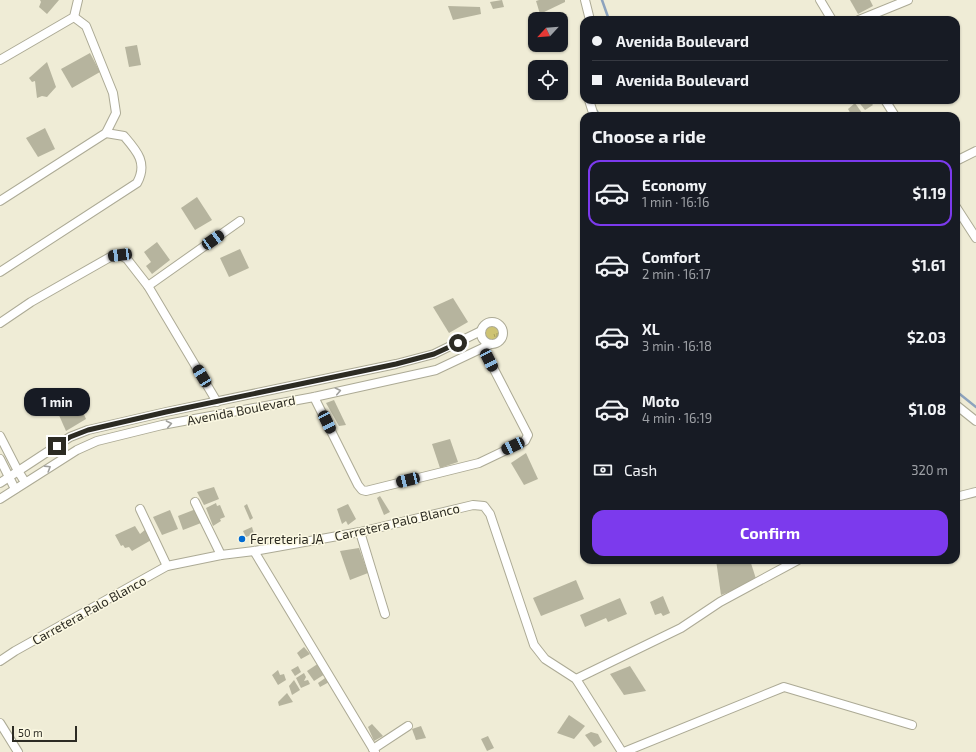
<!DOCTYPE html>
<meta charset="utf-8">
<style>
body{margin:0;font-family:"Exo 2",sans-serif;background:#20242c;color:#f1f3f6;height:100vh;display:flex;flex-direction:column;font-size:15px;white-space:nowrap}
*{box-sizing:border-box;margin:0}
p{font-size:13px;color:#9ea1a6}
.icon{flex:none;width:22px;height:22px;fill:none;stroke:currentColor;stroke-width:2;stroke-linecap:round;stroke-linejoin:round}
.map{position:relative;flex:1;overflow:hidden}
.panel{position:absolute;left:580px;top:112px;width:380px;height:452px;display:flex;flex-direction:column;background:#171b24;border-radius:12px;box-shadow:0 1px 3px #0004}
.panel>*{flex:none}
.top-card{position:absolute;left:580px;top:16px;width:380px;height:88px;border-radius:12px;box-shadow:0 1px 3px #0004;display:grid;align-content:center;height:88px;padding:0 12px;background:#171b24}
.needle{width:26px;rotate:244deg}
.controls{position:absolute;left:528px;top:12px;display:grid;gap:8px}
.controls a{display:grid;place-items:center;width:40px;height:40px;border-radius:8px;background:#171b24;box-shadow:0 1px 3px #0004;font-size:20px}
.scale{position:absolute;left:12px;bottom:10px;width:65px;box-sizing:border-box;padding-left:4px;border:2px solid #2c2b23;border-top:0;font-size:11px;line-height:14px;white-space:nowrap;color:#2c2b23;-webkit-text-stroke:3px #fcf9e3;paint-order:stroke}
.end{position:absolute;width:18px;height:18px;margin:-9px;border:5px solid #2c2b23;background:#fff;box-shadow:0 0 0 2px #fff}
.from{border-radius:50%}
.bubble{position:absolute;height:28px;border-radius:12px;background:#171b24;box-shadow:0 1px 3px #0004;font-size:13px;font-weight:700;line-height:28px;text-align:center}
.car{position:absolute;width:12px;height:24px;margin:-12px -6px;border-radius:5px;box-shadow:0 0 3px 1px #0007;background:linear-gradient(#222 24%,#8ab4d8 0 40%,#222 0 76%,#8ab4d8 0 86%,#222 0)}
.top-card b{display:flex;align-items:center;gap:14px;height:38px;font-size:15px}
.top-card b+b{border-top:1px solid #363941}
.top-card i{width:10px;height:10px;background:#f1f3f6}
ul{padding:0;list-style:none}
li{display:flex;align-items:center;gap:12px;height:66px;margin:0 8px 6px;padding:0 4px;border:2px solid transparent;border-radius:12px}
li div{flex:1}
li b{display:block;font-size:15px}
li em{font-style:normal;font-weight:700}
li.on{border-color:#7c3aed}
li>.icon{width:36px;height:36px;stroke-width:1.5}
h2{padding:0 12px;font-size:18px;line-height:48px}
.pay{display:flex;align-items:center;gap:10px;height:44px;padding:0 12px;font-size:15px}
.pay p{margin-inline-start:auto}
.primary-button{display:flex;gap:8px;margin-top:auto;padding:8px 12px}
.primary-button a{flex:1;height:46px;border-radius:12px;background:#7c3aed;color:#fff;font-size:16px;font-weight:700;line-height:46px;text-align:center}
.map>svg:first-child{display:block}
.grass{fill:url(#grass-tufts)}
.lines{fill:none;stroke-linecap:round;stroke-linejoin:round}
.stream{stroke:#8da3bd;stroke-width:2.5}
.building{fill:#b6b49e}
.minor-casing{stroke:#acaa95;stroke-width:10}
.minor{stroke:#fff;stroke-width:8}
.oneway{stroke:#a0a09c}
.route{stroke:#2c2b23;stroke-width:5}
.poi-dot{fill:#006ad2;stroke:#fcf9e3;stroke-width:1.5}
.labels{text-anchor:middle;stroke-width:3;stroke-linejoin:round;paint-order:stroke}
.street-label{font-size:13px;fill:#2c2b23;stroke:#fcf9e3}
.poi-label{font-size:13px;fill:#2c2b23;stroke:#fcf9e3;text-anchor:start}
</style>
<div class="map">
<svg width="976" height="752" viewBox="0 0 976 752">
<defs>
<pattern id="grass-tufts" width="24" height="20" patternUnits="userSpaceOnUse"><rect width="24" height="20" fill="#cec373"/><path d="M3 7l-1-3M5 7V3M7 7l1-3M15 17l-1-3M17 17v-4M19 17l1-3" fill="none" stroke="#a79f5e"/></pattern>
</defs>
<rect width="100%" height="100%" fill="#efecd6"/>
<circle class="grass" cx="492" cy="333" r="9"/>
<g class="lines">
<g class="stream">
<polyline points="602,0 608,17 606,20"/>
<polyline points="596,110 600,116"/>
<polyline points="956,391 976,407"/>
</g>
</g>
<g class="building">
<polygon points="40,0 59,0 47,14 39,7 41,2"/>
<polygon points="502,0 504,7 493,9 490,2"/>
<polygon points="539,0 565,0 565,2 540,14 536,1"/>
<polygon points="850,0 870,0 873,6 858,14"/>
<polygon points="448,6 480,7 481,14 453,20"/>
<polygon points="137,45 141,65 129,67 125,47"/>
<polygon points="90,53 100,72 72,88 61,69"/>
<polygon points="47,62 56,87 47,97 42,96 37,98 35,81 32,82 29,78"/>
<polygon points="857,100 869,100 873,105 865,110"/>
<polygon points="855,103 862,113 856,116 852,116 848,109"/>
<polygon points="45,128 55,149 38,157 26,138"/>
<polygon points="197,197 212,220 195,230 181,208"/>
<polygon points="157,242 170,260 152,274 146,266 151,262 144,252"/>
<polygon points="240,249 249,268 229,277 220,258"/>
<polygon points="453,298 468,322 449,333 433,307"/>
<polygon points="334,400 346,425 339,426 326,403"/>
<polygon points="78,401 86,419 66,431 58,413"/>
<polygon points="450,439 458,462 440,468 432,444"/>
<polygon points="526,453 538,479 524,485 511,463"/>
<polygon points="214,487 219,499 204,505 197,492"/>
<polygon points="380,496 390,512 384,515 377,498"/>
<polygon points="216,503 217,506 220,505 225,517 220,519 221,521 213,526 206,508"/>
<polygon points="247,504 253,518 250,520 244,506"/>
<polygon points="348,504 356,519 348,525 346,521 342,524 337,509"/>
<polygon points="196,509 201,523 183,530 178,516"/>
<polygon points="170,510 178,529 162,535 153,517"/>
<polygon points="135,526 140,534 146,529 153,539 132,551 129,547 125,548 123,545 121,546 115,535"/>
<polygon points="252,527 254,534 246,537 243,531"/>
<polygon points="359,548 368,573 350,580 340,551"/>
<polygon points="716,560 750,560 756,579 742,587 721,595"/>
<polygon points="576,580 584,599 541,616 533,598"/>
<polygon points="663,596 670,613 663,616 661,613 655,615 650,602"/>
<polygon points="620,598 627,614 608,622 606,618 585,627 580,615"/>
<polygon points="304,647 310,654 301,659 297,653"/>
<polygon points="319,663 325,674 314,681 307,671"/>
<polygon points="298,666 301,672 295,676 291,670"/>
<polygon points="630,666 646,691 624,695 610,674"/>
<polygon points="278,670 280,675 284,674 286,680 278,685 272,675"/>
<polygon points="304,673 306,677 304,681 308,680 310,684 301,688 296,678"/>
<polygon points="328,676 331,681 320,687 318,683"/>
<polygon points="294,680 300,690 292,695 289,686"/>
<polygon points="287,693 293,702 279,706 278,702"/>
<polygon points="569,715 585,726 574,739 557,733"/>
<polygon points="372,724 383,736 374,741 368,727"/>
<polygon points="421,726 426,738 416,740 412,729"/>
<polygon points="591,732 598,734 602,742 594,747 585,735"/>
<polygon points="488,736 494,748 487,751 481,739"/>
</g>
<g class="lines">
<g class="minor-casing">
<g id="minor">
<polyline points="585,0 590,20"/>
<polyline points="820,0 832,20"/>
<polyline points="859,20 908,0"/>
<polyline points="0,60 74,17 78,0"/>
<polyline points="589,100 594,116"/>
<polyline points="885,100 895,116"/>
<polyline points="956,161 976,151"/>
<polyline points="0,201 106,133 116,113 113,93 86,26 74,17"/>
<polyline points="956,207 976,238"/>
<path d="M0 272 137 183C148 163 137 151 124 136L106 133"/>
<polyline points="148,286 240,221"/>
<circle cx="492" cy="333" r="11"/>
<polyline points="0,323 31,302 112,256 120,255 127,259 148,286 217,402"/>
<polyline points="314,397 358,485 362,490 366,491 479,463 525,441 528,435 483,348"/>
<polyline points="956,405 976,421"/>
<polyline points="0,436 18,471 25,482"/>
<polyline points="0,459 15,489"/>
<polyline points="0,483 70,437 88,430 166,412 396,364 434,354 481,331"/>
<polyline points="956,497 976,492"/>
<polyline points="0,499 77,450 97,441 162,425 314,397 436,370 491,344"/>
<polyline points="195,502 221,555"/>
<polyline points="140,509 167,566"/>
<polyline points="360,532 385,614"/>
<polyline points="254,551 375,752"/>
<polyline points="0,661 15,651 167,566 221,555 254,551 360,532 473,505 484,506 490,514 534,645 545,659 576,679 622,752"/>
<polyline points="576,679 681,628 720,602 798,560"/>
<polyline points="0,723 18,752"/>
<polyline points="373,749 408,726"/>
<polyline points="624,752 784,687 912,725"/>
</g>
</g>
<use href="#minor" class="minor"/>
</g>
<defs><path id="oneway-chevron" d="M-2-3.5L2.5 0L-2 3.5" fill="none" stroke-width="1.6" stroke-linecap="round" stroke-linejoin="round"/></defs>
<g class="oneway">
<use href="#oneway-chevron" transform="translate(338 391) rotate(-12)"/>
<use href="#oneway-chevron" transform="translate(169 424) rotate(-11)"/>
<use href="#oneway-chevron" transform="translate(48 468) rotate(-32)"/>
</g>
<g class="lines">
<polyline class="route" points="57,446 70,437 88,430 166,412 396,364 434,354 458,343"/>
</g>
<circle class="poi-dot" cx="242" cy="539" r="4"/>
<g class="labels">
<g class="street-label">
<text transform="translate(241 410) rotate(-11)" y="5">Avenida Boulevard</text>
<text transform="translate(397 522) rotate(-13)" y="5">Carretera Palo Blanco</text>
<text transform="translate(89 610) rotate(-29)" y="5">Carretera Palo Blanco</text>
</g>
<g class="poi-label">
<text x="250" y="544">Ferreteria JA</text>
</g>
</g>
</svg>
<div class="controls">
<a><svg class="needle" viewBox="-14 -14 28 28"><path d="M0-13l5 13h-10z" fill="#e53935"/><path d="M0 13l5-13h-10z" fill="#9ea1a6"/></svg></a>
<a><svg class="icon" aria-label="locate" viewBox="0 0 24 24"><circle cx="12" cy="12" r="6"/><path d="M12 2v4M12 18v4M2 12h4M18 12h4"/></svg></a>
</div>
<div class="scale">50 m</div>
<i class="end from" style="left:458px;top:343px"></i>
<i class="end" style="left:57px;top:446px"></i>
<div class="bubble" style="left:24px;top:388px;width:66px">1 min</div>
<i class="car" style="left:213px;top:240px;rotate:55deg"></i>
<i class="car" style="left:120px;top:255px;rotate:263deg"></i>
<i class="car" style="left:489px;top:360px;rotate:153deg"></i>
<i class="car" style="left:202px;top:376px;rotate:329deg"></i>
<i class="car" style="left:327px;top:422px;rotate:154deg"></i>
<i class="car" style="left:513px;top:446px;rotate:245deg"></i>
<i class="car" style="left:408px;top:480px;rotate:256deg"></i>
<div class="top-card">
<b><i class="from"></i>Avenida Boulevard</b>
<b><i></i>Avenida Boulevard</b>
</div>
<section class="panel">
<h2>Choose a ride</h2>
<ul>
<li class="on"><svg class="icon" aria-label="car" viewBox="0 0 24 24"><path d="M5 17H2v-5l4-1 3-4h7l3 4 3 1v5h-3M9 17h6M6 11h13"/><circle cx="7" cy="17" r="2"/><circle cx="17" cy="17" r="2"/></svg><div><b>Economy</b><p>1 min · 16:16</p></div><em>$1.19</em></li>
<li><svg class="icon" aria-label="car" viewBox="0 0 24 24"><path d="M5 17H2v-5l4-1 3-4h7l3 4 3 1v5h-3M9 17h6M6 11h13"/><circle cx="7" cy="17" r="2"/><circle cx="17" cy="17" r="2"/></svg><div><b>Comfort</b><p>2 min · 16:17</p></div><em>$1.61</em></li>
<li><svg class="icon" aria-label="car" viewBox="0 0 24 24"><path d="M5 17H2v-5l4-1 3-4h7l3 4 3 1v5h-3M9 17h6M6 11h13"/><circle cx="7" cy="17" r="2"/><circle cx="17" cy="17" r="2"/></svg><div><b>XL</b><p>3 min · 16:18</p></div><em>$2.03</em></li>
<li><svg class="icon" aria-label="car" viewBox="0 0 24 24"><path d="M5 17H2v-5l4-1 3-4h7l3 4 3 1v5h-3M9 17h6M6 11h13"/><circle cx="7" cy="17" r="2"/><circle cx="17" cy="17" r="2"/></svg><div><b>Moto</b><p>4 min · 16:19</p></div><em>$1.08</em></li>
</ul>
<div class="pay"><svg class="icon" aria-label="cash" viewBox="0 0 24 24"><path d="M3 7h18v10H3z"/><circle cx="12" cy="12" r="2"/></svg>Cash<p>320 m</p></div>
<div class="primary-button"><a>Confirm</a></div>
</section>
</div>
